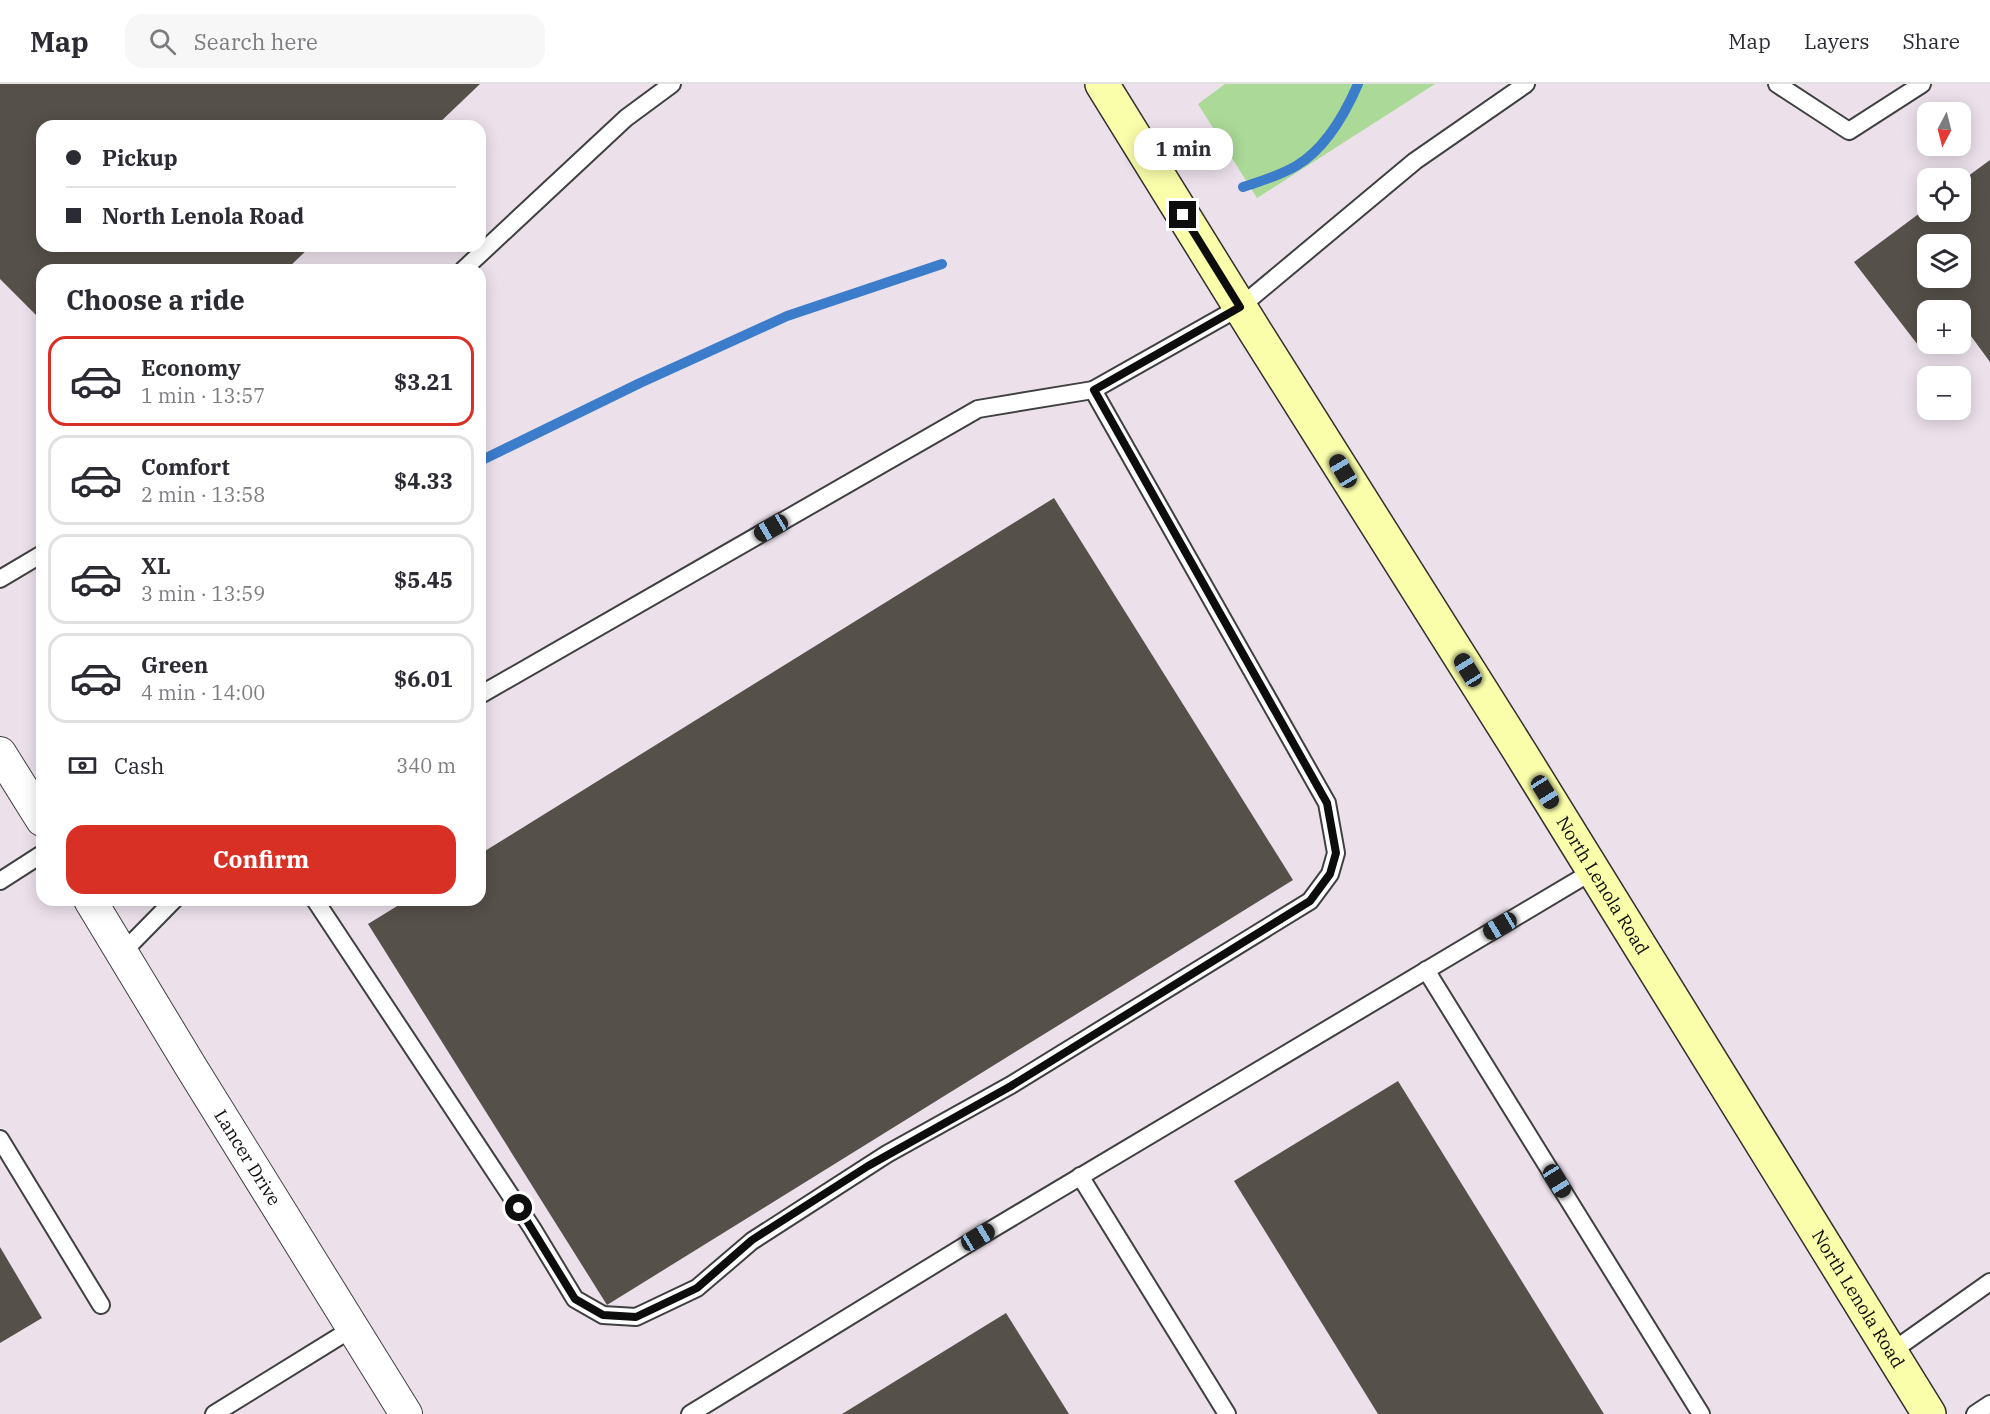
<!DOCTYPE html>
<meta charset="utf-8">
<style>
body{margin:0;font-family:"IBM Plex Serif",serif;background:#f7f7f7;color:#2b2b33;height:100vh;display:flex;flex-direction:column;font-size:22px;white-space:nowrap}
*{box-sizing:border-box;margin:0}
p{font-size:20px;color:#7c7c81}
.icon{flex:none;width:33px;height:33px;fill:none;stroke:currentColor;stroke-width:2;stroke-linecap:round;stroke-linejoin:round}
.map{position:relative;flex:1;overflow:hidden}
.side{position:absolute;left:36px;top:180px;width:450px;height:642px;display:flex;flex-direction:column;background:#fff;border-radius:18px;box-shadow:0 3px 15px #0003}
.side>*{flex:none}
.hud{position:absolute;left:36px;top:36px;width:450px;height:132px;border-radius:18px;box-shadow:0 3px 15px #0003;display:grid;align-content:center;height:132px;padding:0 30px;background:#fff}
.needle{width:39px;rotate:187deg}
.fabs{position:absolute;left:1917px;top:18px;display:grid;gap:12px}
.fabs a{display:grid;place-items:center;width:54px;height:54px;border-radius:12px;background:#fff;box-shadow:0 3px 15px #0003;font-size:30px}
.end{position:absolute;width:27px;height:27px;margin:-14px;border:8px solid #0d0d0d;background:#fff;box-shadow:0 0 0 3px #fff}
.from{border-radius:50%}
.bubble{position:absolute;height:42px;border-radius:18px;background:#fff;box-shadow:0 3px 15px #0003;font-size:20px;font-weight:700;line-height:42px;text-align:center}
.car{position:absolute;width:18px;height:36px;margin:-18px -9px;border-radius:8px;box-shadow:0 0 4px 2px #0007;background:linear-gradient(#222 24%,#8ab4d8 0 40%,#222 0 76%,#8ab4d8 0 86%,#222 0)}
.hud b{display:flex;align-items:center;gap:21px;height:57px;font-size:22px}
.hud b+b{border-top:2px solid #e1e1e2}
.hud i{width:15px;height:15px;background:#2b2b33}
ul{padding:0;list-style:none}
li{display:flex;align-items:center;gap:18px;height:90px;margin:0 12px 9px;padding:0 18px;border:3px solid #e1e1e2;border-radius:18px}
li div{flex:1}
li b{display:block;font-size:22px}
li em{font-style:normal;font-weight:700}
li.current{border-color:#d93025}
li>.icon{width:54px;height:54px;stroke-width:1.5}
h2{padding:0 30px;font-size:27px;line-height:72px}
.pay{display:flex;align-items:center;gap:15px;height:66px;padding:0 30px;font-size:22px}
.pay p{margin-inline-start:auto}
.cta{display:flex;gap:12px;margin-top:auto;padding:12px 30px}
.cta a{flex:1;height:69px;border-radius:18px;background:#d93025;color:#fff;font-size:24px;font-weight:700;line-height:69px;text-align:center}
header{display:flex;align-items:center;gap:36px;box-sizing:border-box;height:84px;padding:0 30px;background:#fff;border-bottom:2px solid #e1e1e2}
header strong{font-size:28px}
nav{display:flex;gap:33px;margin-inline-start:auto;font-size:21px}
.search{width:420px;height:54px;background:#f7f7f7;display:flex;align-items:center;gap:15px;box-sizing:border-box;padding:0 21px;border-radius:18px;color:#7c7c81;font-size:22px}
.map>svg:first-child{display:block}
.industrial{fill:#ece1eb;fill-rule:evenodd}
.forest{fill:#abd997}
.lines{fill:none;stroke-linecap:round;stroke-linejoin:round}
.stream{stroke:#3b7ccb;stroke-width:10}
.building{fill:#56504a;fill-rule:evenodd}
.lane-casing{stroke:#404040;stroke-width:20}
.street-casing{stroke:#404040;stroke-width:34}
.secondary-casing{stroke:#2f2f2f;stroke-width:36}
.lane{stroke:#fff;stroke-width:16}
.street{stroke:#fff;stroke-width:32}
.secondary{stroke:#fafeaa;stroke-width:33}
.route{stroke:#0d0d0d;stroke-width:8}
.labels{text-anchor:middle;stroke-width:6;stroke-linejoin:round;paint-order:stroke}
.street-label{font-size:18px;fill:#0d0d0d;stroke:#fff}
</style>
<header>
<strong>Map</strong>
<div class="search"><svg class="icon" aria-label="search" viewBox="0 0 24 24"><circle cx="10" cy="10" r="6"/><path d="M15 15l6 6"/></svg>Search here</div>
<nav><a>Map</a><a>Layers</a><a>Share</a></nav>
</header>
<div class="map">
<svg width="1990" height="1330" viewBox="0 0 1990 1330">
<rect width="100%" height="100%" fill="#fffeed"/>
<path class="industrial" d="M0 0H1990V1330H0ZM1928 28H1960V62H1928ZM42 42H480V162H42ZM1928 94H1960V128H1928ZM1928 160H1960V194H1928ZM42 186H480V816H42ZM1928 226H1960V260H1928ZM1928 292H1960V326H1928Z"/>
<polygon class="forest" points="1225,0 1435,0 1257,114 1198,20"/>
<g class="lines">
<g class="stream">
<path d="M1243 103C1261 97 1279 92 1296 82 1325 65 1345 30 1358 0"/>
<polyline points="480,377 640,299 787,232 942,180"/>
</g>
</g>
<g class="building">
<polygon points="0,0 480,0 436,42 42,42 42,162 311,162 286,186 42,186 42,237 0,195"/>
<path d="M1990 76V278L1960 237V226H1928V255L1918 261 1854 178 1928 123V128H1960V98ZM1928 160H1960V194H1928Z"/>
<polygon points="1054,414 1293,796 607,1221 368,840 407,816 480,816 480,770"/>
<polygon points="1398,997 1604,1330 1378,1330 1234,1097"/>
<polygon points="0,1163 42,1234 0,1259"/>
<polygon points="1006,1229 1069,1330 842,1330"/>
</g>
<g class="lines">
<g class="lane-casing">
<g id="lane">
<polyline points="1777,0 1849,47 1922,0"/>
<polyline points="463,186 626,34 672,0"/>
<polyline points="0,495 42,470"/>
<polyline points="480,611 978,325 1093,306 1240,223 1415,77 1526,0"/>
<polyline points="0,797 42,770"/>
<polyline points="315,816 532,1144 575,1215 603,1231 636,1233 697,1204 752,1157 887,1070 1011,1001 1310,817 1330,790 1336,769 1327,719 1093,306"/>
<polyline points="122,869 174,816"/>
<polyline points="1426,886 1701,1330"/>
<polyline points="0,1055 101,1221"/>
<polyline points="1080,1092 1227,1330"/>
<polyline points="1891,1268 1990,1198"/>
<polyline points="214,1330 353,1244"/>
<polyline points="690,1330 979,1153 1593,787"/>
<polyline points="1975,1330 1990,1320"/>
</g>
</g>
<g class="street-casing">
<g id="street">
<polyline points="0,669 42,736"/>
<path id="s1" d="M90 816 191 983 406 1330"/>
</g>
</g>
<g class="secondary-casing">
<g id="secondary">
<path id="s2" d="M1102 0 1253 244 1520 668 1929 1330"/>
</g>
</g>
<use href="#lane" class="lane"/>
<use href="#street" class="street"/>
<use href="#secondary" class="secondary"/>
</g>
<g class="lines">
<polyline class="route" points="519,1124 575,1215 603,1231 636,1233 697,1204 752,1156 868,1082 1011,1002 1310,817 1330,790 1336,769 1327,719 1094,306 1240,223 1183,131"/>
</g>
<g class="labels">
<g class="street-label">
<text dy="6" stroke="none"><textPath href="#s2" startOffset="945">North Lenola Road</textPath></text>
<text dy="6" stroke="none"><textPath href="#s1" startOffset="302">Lancer Drive</textPath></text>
<text dy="6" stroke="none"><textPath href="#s2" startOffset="1431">North Lenola Road</textPath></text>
</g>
</g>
</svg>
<div class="fabs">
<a><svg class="needle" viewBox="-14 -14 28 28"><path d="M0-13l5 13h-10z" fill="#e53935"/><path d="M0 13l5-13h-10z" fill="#7c7c81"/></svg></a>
<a><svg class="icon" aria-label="locate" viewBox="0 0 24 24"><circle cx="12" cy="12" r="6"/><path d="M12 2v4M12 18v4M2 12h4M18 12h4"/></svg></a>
<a><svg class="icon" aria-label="layers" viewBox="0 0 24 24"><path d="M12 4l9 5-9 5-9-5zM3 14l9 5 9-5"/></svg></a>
<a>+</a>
<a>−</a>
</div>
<i class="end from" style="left:519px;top:1124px"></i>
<i class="end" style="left:1183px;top:131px"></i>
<div class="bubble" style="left:1134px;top:44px;width:99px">1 min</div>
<i class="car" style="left:1343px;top:387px;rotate:329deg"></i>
<i class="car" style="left:771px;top:444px;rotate:240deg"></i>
<i class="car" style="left:1468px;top:586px;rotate:328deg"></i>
<i class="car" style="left:1545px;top:708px;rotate:148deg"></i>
<i class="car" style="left:1500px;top:842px;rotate:239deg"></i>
<i class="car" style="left:1557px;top:1097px;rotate:148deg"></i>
<i class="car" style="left:978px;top:1153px;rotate:59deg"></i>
<div class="hud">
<b><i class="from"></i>Pickup</b>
<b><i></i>North Lenola Road</b>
</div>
<section class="side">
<h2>Choose a ride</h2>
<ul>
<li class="current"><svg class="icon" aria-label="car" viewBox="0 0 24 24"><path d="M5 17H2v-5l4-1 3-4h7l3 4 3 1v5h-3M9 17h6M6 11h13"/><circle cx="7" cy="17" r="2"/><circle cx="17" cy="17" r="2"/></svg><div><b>Economy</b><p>1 min · 13:57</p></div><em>$3.21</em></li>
<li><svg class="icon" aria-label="car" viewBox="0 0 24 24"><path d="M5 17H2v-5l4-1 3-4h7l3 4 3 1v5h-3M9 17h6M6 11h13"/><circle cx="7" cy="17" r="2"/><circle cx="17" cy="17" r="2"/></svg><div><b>Comfort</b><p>2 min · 13:58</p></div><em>$4.33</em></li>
<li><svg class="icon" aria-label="car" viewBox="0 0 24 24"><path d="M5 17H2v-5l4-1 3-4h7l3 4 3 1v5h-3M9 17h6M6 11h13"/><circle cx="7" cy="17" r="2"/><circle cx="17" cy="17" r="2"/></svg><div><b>XL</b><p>3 min · 13:59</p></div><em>$5.45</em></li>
<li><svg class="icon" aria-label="car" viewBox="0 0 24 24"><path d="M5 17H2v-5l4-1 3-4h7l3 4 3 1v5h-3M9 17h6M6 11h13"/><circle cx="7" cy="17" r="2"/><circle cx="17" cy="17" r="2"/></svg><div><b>Green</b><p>4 min · 14:00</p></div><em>$6.01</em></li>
</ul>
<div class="pay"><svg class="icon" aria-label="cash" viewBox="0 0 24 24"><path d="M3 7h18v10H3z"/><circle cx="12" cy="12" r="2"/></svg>Cash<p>340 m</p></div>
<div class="cta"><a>Confirm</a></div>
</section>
</div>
